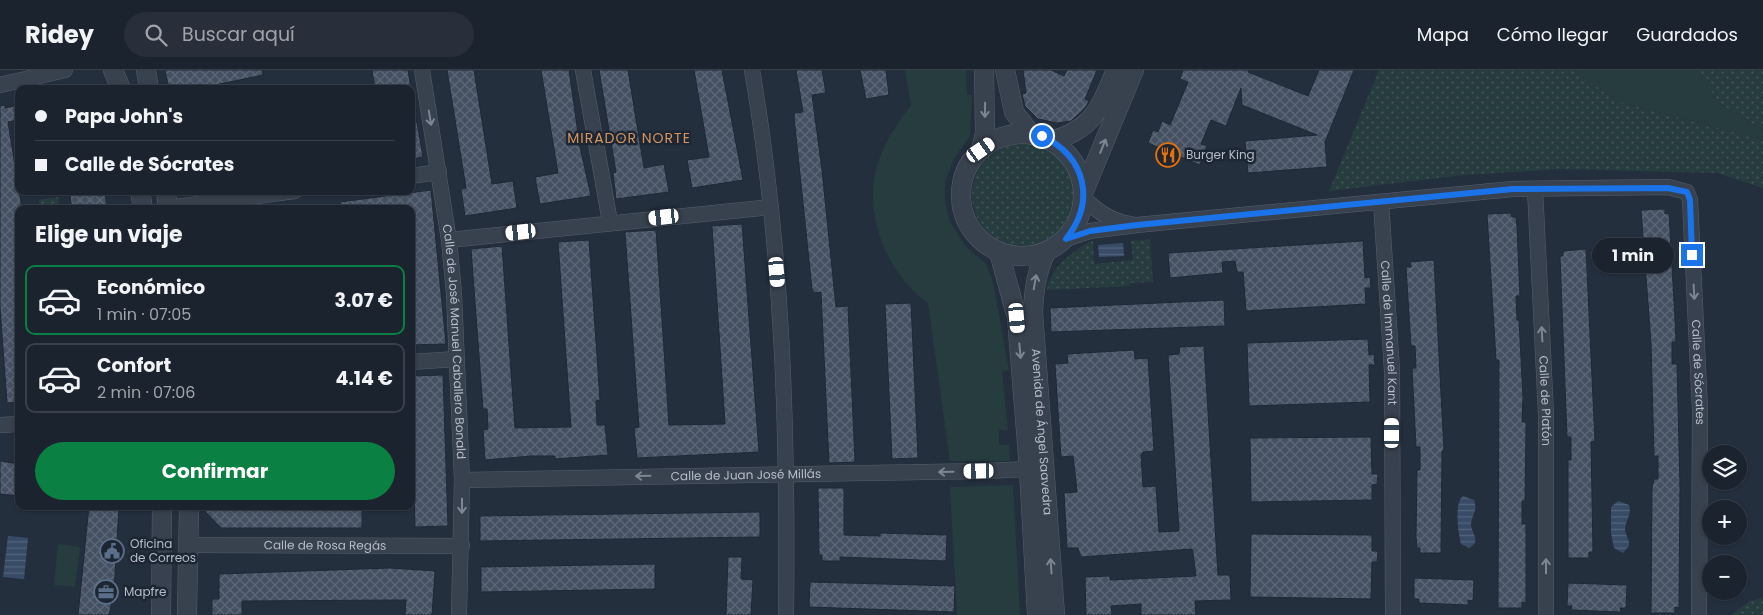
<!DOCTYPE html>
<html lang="es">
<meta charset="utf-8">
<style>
body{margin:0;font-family:Poppins,sans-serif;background:#282f3a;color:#f1f3f6;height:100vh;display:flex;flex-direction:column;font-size:19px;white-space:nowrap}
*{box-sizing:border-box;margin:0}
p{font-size:16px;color:#a0a4aa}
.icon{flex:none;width:28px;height:28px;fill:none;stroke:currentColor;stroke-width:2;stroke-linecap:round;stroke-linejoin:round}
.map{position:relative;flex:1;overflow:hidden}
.panel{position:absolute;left:15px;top:135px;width:400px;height:305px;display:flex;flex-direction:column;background:#1b232e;border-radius:10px;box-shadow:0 1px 4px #0004,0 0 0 1px #39404a}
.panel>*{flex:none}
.banner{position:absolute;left:15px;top:15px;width:400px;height:110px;border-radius:10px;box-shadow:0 1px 4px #0004,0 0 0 1px #39404a;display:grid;align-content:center;height:110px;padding:0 20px;background:#1b232e}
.tools{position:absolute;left:1702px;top:375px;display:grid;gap:10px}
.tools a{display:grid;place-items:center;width:45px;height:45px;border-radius:50%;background:#1b232e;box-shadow:0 1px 4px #0004,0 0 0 1px #39404a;font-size:25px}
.end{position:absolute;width:22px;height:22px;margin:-11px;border:6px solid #1a73e8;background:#fff;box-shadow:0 0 0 2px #fff}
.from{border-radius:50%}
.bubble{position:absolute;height:35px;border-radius:18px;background:#1b232e;box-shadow:0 1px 4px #0004,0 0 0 1px #39404a;font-size:16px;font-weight:700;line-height:35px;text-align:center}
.car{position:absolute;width:15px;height:30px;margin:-15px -8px;border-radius:6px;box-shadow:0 0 4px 1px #0007;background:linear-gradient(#fff 24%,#345 0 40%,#fff 0 76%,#345 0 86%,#fff 0)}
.banner b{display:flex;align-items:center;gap:18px;height:48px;font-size:19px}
.banner b+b{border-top:1px solid #39404a}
.banner i{width:12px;height:12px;background:#f1f3f6}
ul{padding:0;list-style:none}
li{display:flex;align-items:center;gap:15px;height:70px;margin:0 10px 8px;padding:0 10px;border:2px solid #39404a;border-radius:10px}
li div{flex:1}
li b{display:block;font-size:19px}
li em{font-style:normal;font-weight:700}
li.active{border-color:#0b8043}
li>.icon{width:45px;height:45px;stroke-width:1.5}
h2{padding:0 20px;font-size:22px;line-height:60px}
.cta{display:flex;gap:10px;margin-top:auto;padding:10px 20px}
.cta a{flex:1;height:58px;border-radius:30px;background:#0b8043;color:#fff;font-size:20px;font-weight:700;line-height:58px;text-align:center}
header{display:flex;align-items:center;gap:30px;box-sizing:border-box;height:70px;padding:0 25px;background:#1b232e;border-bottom:1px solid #39404a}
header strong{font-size:24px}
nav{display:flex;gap:28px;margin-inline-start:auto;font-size:18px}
.search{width:350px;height:45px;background:#282f3a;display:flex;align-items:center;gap:12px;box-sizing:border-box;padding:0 18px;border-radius:28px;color:#a0a4aa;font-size:19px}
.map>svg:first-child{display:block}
.grass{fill:url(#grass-dots)}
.park{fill:#263c3f}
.water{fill:url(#water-rules)}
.building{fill:url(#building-cross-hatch);stroke:#1f2835}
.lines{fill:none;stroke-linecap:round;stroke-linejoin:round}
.minor-casing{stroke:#565f6c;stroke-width:16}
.tertiary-casing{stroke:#565f6c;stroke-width:20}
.minor{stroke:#38414e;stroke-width:15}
.tertiary{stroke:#38414e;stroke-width:19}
.oneway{stroke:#7c8592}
.route{stroke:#1a73e8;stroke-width:6}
.labels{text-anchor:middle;stroke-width:5;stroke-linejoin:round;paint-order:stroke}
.poi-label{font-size:12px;fill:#b4bcc9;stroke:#1d2633;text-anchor:start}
.street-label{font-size:12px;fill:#b4bcc9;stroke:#1d2633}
.neighbourhood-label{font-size:14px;letter-spacing:1px;fill:#d59563;stroke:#1d2633}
</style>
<header>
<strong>Ridey</strong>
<div class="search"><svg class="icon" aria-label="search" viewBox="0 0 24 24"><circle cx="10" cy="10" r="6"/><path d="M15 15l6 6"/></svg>Buscar aquí</div>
<nav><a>Mapa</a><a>Cómo llegar</a><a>Guardados</a></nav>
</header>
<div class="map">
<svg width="1763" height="545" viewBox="0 0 1763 545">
<defs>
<pattern id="grass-dots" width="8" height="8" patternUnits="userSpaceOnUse" patternTransform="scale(1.25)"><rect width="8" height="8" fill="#263c3f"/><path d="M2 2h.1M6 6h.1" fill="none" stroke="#435659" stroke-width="1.8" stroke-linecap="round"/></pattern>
<pattern id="water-rules" width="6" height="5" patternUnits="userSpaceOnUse" patternTransform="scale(1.25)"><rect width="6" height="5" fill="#394c67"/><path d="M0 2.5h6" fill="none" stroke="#53647b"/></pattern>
<pattern id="building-cross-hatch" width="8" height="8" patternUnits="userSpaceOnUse" patternTransform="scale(1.25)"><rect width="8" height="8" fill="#455162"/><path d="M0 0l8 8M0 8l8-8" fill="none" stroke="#5d6877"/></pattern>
</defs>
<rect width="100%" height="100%" fill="#242f3e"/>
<g class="grass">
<polygon points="1379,0 1574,0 1617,31 1763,70 1763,118 1717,103 1560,99 1464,105 1329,121"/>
<polygon points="1696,0 1763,0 1763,60 1720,34"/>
<circle cx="1023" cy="125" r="51"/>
<polygon points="58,127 60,139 40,139 39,130"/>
<path d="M1150 169 1153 212 1130 213V216L1047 220C1050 198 1071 183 1089 172L1093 171 1094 194 1133 190 1131 171Z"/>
<polygon points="1763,528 1763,545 1731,545 1750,531"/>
</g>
<g class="park">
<path d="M905 0H966L967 25H972L970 66 955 87 945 111V132L950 152 966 177 986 194 993 212 1009 300 1002 301 1008 360H999V375H1009L1010 391H950L928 233C885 203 860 138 880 87 887 68 899 51 911 35Z"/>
<polygon points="1574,0 1696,0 1720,34 1763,60 1763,70 1617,31"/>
<polygon points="1013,415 1020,545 957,545 950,417"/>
<polygon points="58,474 80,477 75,517 54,515"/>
</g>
<g class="water">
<polygon points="1123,173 1124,186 1099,187 1098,175"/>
<path d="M1463 426 1474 430C1478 440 1472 445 1471 454 1471 463 1482 471 1469 478L1461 474C1458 463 1454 432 1463 426Z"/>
<path d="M1618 431 1629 435C1632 445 1625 451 1625 460 1626 466 1630 470 1629 476L1623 483 1614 478 1611 463V437Z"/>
<polygon points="8,466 28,468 24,509 3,507"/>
</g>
<g class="building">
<polygon points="165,0 262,0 263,5 196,19 169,19"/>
<polygon points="372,0 408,0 411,19 375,19"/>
<polygon points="447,0 474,0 492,114 513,111 517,138 465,146 461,119 466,118"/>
<polygon points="541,0 569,0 580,77 591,126 540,134 535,107 558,103"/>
<polygon points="599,0 628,0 644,98 664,94 669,122 616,129 613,103 616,102"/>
<polygon points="694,0 722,0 743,110 692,118 687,90 709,87"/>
<polygon points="796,0 822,0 826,23 812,25 822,100 836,237 848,236 855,392 829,393 821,222 814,223 812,219 794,47 795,43 803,42"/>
<polygon points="860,0 886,0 889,25 866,29"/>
<polygon points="1023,0 1051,0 1064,6 1067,0 1097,0 1085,29 1089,31 1085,38 1071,51 1057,53 1038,49 1025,36 1022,24 1026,23"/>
<polygon points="1183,0 1249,0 1248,2 1308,26 1319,0 1354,0 1325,72 1327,97 1248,103 1245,71 1317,65 1242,35 1241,18 1226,56 1211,50 1201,74 1207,76 1200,95 1148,73 1153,60 1158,62 1162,51 1170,55 1188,12 1180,9"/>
<polygon points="5,35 5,38 14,36 17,50 8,52 22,139 19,139 19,332 7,333 0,237 0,36"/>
<polygon points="417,52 423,87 411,89 411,53"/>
<polygon points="431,120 446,274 411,275 411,139 341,139 340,132"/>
<polygon points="69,121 105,121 107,139 72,139"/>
<polygon points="1665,139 1665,144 1669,143 1675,249 1676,272 1672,272 1672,294 1677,294 1680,417 1679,538 1675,537 1675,543 1651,543 1652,418 1654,409 1658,409 1658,386 1654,386 1651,273 1641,140"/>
<polygon points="1511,143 1512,147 1516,147 1517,157 1520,226 1516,226 1517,250 1519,250 1523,327 1522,352 1526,352 1526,359 1525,431 1522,431 1522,454 1526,454 1526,533 1522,532 1522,538 1498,538 1499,290 1496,290 1487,144"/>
<polygon points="742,154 759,382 637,388 634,358 639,357 625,162 656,160 669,355 725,354 712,156"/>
<polygon points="589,170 600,330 596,331 597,355 605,355 608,385 555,389 555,386 532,386 485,390 483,360 488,359 487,339 483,339 471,179 502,176 515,358 571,357 558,172"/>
<polygon points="1363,171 1365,208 1370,207 1371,218 1365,218 1366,234 1246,241 1243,202 1237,202 1235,191 1222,192 1223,203 1170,208 1168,183"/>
<polygon points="1586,179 1595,371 1591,372 1593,482 1589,482 1589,488 1568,488 1568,390 1571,390 1571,367 1567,367 1560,186 1563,186 1563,181"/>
<polygon points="1434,190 1444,381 1442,381 1441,483 1420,483 1420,478 1417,478 1416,467 1417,400 1420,400 1420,377 1416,377 1412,298 1416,298 1415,276 1411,276 1406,197 1411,197 1410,192"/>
<polygon points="1224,230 1225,256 1051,262 1050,238"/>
<polygon points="911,233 918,388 892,389 885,234"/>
<polygon points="1368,269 1369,285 1374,284 1375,295 1369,295 1370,332 1249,336 1247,273"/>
<polygon points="1204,276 1218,505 1230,505 1231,530 1195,531 1196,545 1141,545 1141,534 1111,536 1112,545 1086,545 1085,507 1110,506 1110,510 1196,506 1193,483 1192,479 1081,487 1078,478 1067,478 1064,423 1077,422 1076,412 1073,386 1061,387 1055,294 1068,293 1067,284 1134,280 1135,289 1148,288 1154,381 1143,382 1141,385 1143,417 1156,416 1159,462 1179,461 1168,285 1179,284 1180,277"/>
<polygon points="443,305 448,456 415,457 411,306"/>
<polygon points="1371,367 1372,404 1378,404 1377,414 1372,415 1372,430 1251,432 1250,368"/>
<polygon points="0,391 19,394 19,426 0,424"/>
<polygon points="818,418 844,418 844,465 880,466 880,463 947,465 946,491 840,487 840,491 822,491 822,485 819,485"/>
<polygon points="89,436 119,436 114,522 109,545 78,545"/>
<polygon points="200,436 362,436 362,458 221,458"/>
<polygon points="760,442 760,467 480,471 480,446"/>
<polygon points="1251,464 1372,465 1372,481 1378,481 1377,492 1372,492 1371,529 1250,527"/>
<polygon points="728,487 742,487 741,509 753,510 751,545 726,545"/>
<polygon points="655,494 655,519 481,522 481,497"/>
<polygon points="390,498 435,501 432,545 405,545 406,530 242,531 242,545 212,545 212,529 219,529 219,504"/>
<polygon points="1414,508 1474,510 1473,531 1468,530 1468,535 1419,533 1419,529 1414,529"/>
<polygon points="810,512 955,516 954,542 809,537"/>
<polygon points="1568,513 1627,515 1626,538 1620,538 1621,542 1571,540 1572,536 1567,536"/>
</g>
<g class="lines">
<g class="minor-casing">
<g id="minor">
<path id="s1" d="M422 0 449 170 454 224 462 410 459 545"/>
<polyline points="583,0 610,152"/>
<path d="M752 0C783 180 788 362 786 545"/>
<polyline points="0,15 65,0"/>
<polyline points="411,106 439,102"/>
<path id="s2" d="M1535 119 1546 344V545"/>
<path d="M1084 128C1097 142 1111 151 1130 154"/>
<path id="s3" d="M1381 132 1392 301 1393 545"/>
<polyline points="168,138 295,121"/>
<path id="s4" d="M1066 169 1090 161 1137 155 1513 119 1668 117 1687 122 1690 130 1700 340 1699 545"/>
<polyline points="449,170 771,137"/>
<polyline points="411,292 456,289"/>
<polyline points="0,355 19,354"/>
<path id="s5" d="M462 410 984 401 1029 399"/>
<path id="s6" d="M189 475 462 476"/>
</g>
</g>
<g class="tertiary-casing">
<g id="tertiary">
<polyline points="113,0 121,19"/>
<polyline points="146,0 149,19"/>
<polyline points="1005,0 1014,42 1031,64"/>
<circle cx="1022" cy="125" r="61"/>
<path d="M1051 71C1094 59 1100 38 1116 0"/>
<polyline points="981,80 985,63 984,0"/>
<polyline points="140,121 143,139"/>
<polyline points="166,121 168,139"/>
<polyline points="1084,121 1134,0"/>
<polyline points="999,182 1017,248 1029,399 1037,545"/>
<path id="s7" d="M1046 182C1036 203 1034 220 1033 242L1055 545"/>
<polyline points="161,545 162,436"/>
<polyline points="187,545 189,436"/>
</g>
</g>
<use href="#minor" class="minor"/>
<use href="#tertiary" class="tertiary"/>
</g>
<defs><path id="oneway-shaft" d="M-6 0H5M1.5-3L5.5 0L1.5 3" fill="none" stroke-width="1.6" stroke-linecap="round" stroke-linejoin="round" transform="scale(1.25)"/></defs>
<g class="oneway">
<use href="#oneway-shaft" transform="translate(985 40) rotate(91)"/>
<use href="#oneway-shaft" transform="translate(430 48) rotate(81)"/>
<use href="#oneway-shaft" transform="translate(1103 76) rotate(-68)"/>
<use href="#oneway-shaft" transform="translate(1035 212) rotate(-80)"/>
<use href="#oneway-shaft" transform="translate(1694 222) rotate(87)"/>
<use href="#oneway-shaft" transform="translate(1542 264) rotate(-93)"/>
<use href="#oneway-shaft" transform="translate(1020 281) rotate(85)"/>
<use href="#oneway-shaft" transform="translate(946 402) rotate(179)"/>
<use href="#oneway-shaft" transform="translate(643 406) rotate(179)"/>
<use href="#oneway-shaft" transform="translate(462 436) rotate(90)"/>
<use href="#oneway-shaft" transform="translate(1051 496) rotate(-94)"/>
<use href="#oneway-shaft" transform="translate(1546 496) rotate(-90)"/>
</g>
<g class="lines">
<path class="route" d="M1042 66C1086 87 1096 131 1066 169L1090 161 1137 155 1513 119 1668 118 1687 122 1690 130 1692 185"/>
</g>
<defs>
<g id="restaurant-ring" transform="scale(1.25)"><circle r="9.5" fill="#1d2633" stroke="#e8710a" stroke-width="1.5"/><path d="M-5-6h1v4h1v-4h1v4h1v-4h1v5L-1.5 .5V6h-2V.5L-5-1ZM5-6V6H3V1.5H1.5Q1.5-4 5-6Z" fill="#e8710a"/></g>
<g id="civic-ring" transform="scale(1.25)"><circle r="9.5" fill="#1d2633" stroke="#5c6f8a" stroke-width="1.5"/><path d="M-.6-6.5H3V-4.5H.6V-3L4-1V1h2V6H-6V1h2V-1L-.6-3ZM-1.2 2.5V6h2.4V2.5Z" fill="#5c6f8a"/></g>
<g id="office-ring" transform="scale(1.25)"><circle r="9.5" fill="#1d2633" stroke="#5c6f8a" stroke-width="1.5"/><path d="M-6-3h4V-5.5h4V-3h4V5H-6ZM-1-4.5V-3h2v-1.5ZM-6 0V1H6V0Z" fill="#5c6f8a"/></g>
</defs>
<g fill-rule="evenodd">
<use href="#restaurant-ring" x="1168" y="85"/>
<use href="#civic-ring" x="112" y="481"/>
<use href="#office-ring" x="106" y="522"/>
</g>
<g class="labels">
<g class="poi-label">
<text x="1186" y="89">Burger King</text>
<text x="130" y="478">Oficina<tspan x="130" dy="14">de Correos</tspan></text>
<text x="124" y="526">Mapfre</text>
</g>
<g class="street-label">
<text dy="4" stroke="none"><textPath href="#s3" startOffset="131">Calle de Immanuel Kant</textPath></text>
<text dy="4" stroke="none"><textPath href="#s1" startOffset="274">Calle de José Manuel Caballero Bonald</textPath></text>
<text dy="4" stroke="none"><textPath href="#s4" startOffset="806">Calle de Sócrates</textPath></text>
<text dy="4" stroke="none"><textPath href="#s2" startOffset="212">Calle de Platón</textPath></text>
<text dy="4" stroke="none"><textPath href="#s7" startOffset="182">Avenida de Ángel Saavedra</textPath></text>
<text dy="4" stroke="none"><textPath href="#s5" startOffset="284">Calle de Juan José Millás</textPath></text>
<text dy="4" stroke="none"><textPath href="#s6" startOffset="136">Calle de Rosa Regás</textPath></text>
</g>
<g class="neighbourhood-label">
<text x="629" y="73">MIRADOR NORTE</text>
</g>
</g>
</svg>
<div class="tools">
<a><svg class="icon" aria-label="layers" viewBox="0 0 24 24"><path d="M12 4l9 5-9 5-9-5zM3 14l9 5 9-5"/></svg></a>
<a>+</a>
<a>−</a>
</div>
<i class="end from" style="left:1042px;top:66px"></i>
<i class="end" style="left:1692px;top:185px"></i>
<div class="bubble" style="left:1592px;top:168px;width:82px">1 min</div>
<i class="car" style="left:981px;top:80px;rotate:55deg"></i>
<i class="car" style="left:664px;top:147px;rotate:264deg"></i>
<i class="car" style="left:521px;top:162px;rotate:264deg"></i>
<i class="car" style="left:777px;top:202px;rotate:175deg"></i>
<i class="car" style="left:1017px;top:248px;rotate:175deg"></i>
<i class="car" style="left:1392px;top:363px;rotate:0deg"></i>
<i class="car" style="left:979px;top:401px;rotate:269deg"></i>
<div class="banner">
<b><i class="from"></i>Papa John's</b>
<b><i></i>Calle de Sócrates</b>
</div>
<section class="panel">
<h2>Elige un viaje</h2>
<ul>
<li class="active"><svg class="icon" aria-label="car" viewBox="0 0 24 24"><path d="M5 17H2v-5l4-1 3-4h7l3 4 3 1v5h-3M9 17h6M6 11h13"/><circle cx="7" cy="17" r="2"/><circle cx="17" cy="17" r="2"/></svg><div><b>Económico</b><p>1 min · 07:05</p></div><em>3.07 €</em></li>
<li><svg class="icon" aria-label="car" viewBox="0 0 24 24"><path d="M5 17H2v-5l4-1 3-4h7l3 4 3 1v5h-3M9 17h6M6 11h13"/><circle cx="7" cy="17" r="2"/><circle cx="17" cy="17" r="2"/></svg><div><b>Confort</b><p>2 min · 07:06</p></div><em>4.14 €</em></li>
</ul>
<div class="cta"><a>Confirmar</a></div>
</section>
</div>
